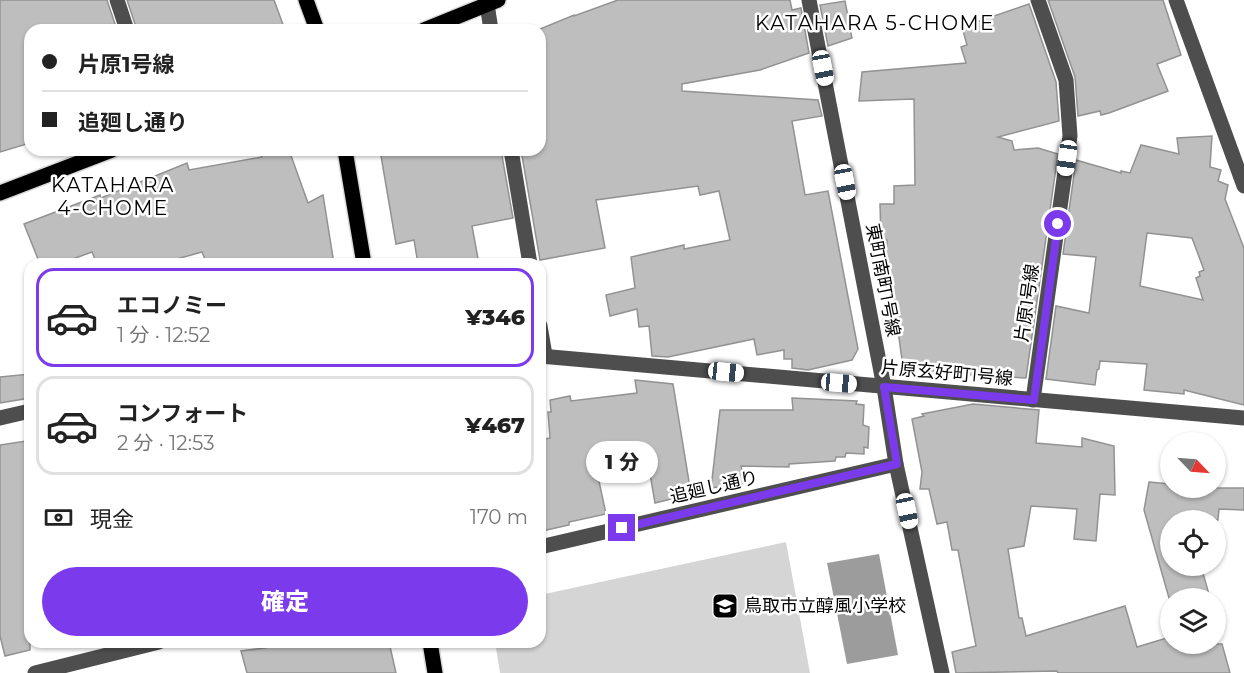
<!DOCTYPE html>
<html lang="ja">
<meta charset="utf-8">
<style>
body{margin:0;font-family:Montserrat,"Noto Sans JP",sans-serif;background:#f6f6f6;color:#222;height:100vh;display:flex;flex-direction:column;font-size:22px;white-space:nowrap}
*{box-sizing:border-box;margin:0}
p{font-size:20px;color:#767676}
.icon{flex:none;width:33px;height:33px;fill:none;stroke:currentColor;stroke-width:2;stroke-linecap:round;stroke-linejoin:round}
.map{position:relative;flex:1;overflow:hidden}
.panel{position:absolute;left:24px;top:258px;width:522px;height:390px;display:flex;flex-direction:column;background:#fff;border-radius:18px;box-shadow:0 2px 4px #0004}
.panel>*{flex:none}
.banner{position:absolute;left:24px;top:24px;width:522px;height:132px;border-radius:18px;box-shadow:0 2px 4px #0004;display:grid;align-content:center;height:132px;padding:0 18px;background:#fff}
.needle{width:39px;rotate:115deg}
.tools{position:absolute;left:1160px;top:432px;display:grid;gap:12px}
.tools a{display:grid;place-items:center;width:66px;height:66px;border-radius:50%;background:#fff;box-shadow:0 2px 4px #0004;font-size:30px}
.end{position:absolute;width:27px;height:27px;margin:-14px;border:8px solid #7c3aed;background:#fff;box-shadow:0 0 0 3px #fff}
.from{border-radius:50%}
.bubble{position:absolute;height:42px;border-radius:21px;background:#fff;box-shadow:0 2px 4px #0004;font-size:20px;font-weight:800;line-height:42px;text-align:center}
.car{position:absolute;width:18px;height:36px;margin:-18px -9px;border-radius:8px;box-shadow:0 0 4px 2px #0007;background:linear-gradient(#fff 24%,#345 0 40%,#fff 0 76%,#345 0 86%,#fff 0)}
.banner b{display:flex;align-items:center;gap:21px;height:57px;font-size:22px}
.banner b+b{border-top:2px solid #e0e0e0}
.banner i{width:15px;height:15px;background:#222}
ul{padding:10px 0 0;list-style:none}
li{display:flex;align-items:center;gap:18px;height:99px;margin:0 12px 9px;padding:0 6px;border:3px solid #e0e0e0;border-radius:18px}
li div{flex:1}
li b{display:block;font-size:22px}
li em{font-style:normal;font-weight:800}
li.on{border-color:#7c3aed}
li>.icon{width:54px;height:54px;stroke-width:1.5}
.pay{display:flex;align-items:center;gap:15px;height:66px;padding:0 18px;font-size:22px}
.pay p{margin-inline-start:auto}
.button{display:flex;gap:12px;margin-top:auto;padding:12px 18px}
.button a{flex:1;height:69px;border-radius:36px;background:#7c3aed;color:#fff;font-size:24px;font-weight:800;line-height:69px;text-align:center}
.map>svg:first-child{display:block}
.green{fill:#d5d5d5}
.water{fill:#9c9c9c}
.building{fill:#bebebe;stroke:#929292;stroke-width:1.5;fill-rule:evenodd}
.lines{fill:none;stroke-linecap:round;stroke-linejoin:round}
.major-casing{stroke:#dbdbdb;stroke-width:18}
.minor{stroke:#4e4e4e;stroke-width:15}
.major{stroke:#000;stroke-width:15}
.route{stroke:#7c3aed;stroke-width:8}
.labels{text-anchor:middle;stroke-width:5;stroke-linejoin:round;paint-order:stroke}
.street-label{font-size:18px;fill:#000;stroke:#fff}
.poi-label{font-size:18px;fill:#000;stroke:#fff;text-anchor:start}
.neighbourhood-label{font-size:20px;letter-spacing:1.5px;fill:#000;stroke:#fff}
</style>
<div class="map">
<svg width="1244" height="673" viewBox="0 0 1244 673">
<rect width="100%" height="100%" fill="#fff"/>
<polygon class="green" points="786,542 810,673 500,673 495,642 540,642 540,595"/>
<polygon class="water" points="879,554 898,655 847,664 827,563"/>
<g class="building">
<polygon points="0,0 107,0 117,30 30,30 30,143 0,152"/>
<polygon points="127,0 274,0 285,30 137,30"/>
<polygon points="618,0 790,0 792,10 801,8 809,53 760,70 682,84 682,91 818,100 822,116 792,121 805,195 828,191 858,349 852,360 808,370 792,368 792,359 784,359 784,350 757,355 754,339 668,357 652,356 649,326 639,327 637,309 610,316 606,295 635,288 631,257 684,245 684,249 730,240 719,191 700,195 698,186 596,200 605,248 540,260 521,150 540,150 540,29 574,15 574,16"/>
<polygon points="1048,0 1163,0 1181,55 1157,64 1168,91 1109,113 1101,115 1100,111 1078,116 1075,77"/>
<polygon points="845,1 852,38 828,46 820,5"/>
<polygon points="1029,4 1056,82 1059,121 998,137 1012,141 1014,150 1038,148 1058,154 1026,378 956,374 903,367 891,280 885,280 887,240 881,240 880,204 894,204 894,186 915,185 914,99 859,101 862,72 966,63 961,47 967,45 962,27"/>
<path d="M1212 136 1210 167 1221 170 1218 181 1228 185 1225 199 1244 248V405L1184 390V394L1144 390 1147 364 1100 361 1099 369 1097 370 1095 385 1046 379 1056 306 1089 313 1096 257 1063 254 1076 160 1121 173V171L1130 173 1141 145 1179 154 1177 138ZM1147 233 1192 238 1204 270 1199 272 1200 276 1196 278 1203 300 1140 286Z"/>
<polygon points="260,150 289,150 308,203 323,195 334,264 207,264 202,252 159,264 97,264 92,252 59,264 40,264 24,224 100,195 101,198 187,163 189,170 262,157"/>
<polygon points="380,150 501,150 513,218 472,226 479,264 418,264 414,240 396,244"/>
<polygon points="30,374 30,398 0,403 0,377"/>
<polygon points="635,380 673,384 691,494 655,503 645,445 593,453 606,514 569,522 569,525 542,531 540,519 540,440 550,438 548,412 551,412 550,400 570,396 571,401 637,393"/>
<polygon points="792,398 857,401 856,404 864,405 863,425 869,427 868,448 864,447 864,454 846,453 845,457 836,457 835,461 789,464 789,467 741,466 745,483 718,490 717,487 711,488 720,410 793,410"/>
<polygon points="973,404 1039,410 1036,443 1082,447 1082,438 1114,446 1115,495 1100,494 1096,541 1074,539 1077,509 1031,506 1024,546 1008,549 1019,618 1022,618 1026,636 1125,606 1137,647 1170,637 1170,644 1222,644 1230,673 1058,673 1057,671 956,673 952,652 976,646 958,550 952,550 947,522 937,524 929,489 920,489 922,472 912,419 924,416 922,414"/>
<polygon points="26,441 30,467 30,650 5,656 0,636 0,445"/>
<polygon points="1149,482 1170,484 1170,488 1244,488 1244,510 1219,509 1218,520 1170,520 1170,566 1201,566 1210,598 1169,598 1144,510"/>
<polygon points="290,642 389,642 396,673 247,673 241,651 265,648"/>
</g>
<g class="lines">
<g class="major-casing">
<g id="major">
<polyline points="306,0 317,30"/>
<polyline points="424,30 498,0"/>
<polyline points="345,150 364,264"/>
<polyline points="0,193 112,150"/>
<polyline points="430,642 435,673"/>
</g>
</g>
<g class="minor">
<polyline points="117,0 127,30"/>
<polyline points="809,0 884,387 896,464 942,673"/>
<polyline points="1176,0 1244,186"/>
<polyline points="487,4 491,30"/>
<polyline points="511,150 530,264"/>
<polyline points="540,326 545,355"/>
<polyline points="540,356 1244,418"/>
<polyline points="1033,400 1070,136 1066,80 1038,0"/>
<polyline points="0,418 30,411"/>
<polyline points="540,547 896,464"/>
<polyline points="35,673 159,642"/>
</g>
<use href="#major" class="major"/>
</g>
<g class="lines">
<polyline class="route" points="622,528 897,464 884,387 1034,400 1058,224"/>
</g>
<defs>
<g id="school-square" transform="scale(1.35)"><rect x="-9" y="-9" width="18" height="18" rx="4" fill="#000" stroke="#fff"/><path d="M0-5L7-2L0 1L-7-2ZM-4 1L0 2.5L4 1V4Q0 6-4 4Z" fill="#fff"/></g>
</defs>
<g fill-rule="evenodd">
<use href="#school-square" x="725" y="606"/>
</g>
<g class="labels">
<g class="street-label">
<text transform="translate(883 280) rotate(79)" y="6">東町南町1号線</text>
<text transform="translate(1027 303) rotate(-82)" y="6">片原1号線</text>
<text transform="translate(947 373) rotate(5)" y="6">片原玄好町1号線</text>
<text transform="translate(714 487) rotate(-13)" y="6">追廻し通り</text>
</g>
<g class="poi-label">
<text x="744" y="612">鳥取市立醇風小学校</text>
</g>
<g class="neighbourhood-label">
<text x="875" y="30">KATAHARA 5-CHOME</text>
<text x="113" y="192">KATAHARA<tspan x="113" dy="23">4-CHOME</tspan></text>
</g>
</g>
</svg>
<div class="tools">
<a><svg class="needle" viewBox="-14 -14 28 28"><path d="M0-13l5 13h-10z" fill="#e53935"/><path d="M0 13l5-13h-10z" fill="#767676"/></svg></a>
<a><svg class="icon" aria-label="locate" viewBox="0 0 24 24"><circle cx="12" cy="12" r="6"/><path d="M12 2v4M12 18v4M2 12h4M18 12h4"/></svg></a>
<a><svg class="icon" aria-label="layers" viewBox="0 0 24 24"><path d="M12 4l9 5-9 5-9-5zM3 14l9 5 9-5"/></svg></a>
</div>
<i class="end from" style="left:1058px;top:224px"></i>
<i class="end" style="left:622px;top:528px"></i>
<div class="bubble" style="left:586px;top:441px;width:72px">1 分</div>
<i class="car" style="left:823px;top:68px;rotate:169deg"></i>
<i class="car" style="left:1067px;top:158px;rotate:188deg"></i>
<i class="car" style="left:845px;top:182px;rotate:169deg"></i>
<i class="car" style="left:726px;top:372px;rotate:96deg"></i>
<i class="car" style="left:839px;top:383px;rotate:95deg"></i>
<i class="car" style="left:907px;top:511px;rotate:168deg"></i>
<div class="banner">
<b><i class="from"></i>片原1号線</b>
<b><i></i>追廻し通り</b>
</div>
<section class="panel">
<ul>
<li class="on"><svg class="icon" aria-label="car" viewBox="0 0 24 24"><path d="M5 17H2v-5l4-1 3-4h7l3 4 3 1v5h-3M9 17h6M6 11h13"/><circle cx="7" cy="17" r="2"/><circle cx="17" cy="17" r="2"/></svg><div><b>エコノミー</b><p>1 分 · 12:52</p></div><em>¥346</em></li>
<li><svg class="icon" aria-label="car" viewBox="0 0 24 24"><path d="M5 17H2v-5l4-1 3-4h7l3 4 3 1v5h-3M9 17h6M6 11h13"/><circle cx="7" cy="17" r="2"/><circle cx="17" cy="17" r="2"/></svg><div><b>コンフォート</b><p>2 分 · 12:53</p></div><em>¥467</em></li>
</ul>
<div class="pay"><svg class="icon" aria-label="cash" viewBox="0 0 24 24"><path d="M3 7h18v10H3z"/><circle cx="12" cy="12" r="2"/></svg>現金<p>170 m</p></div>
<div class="button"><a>確定</a></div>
</section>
</div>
